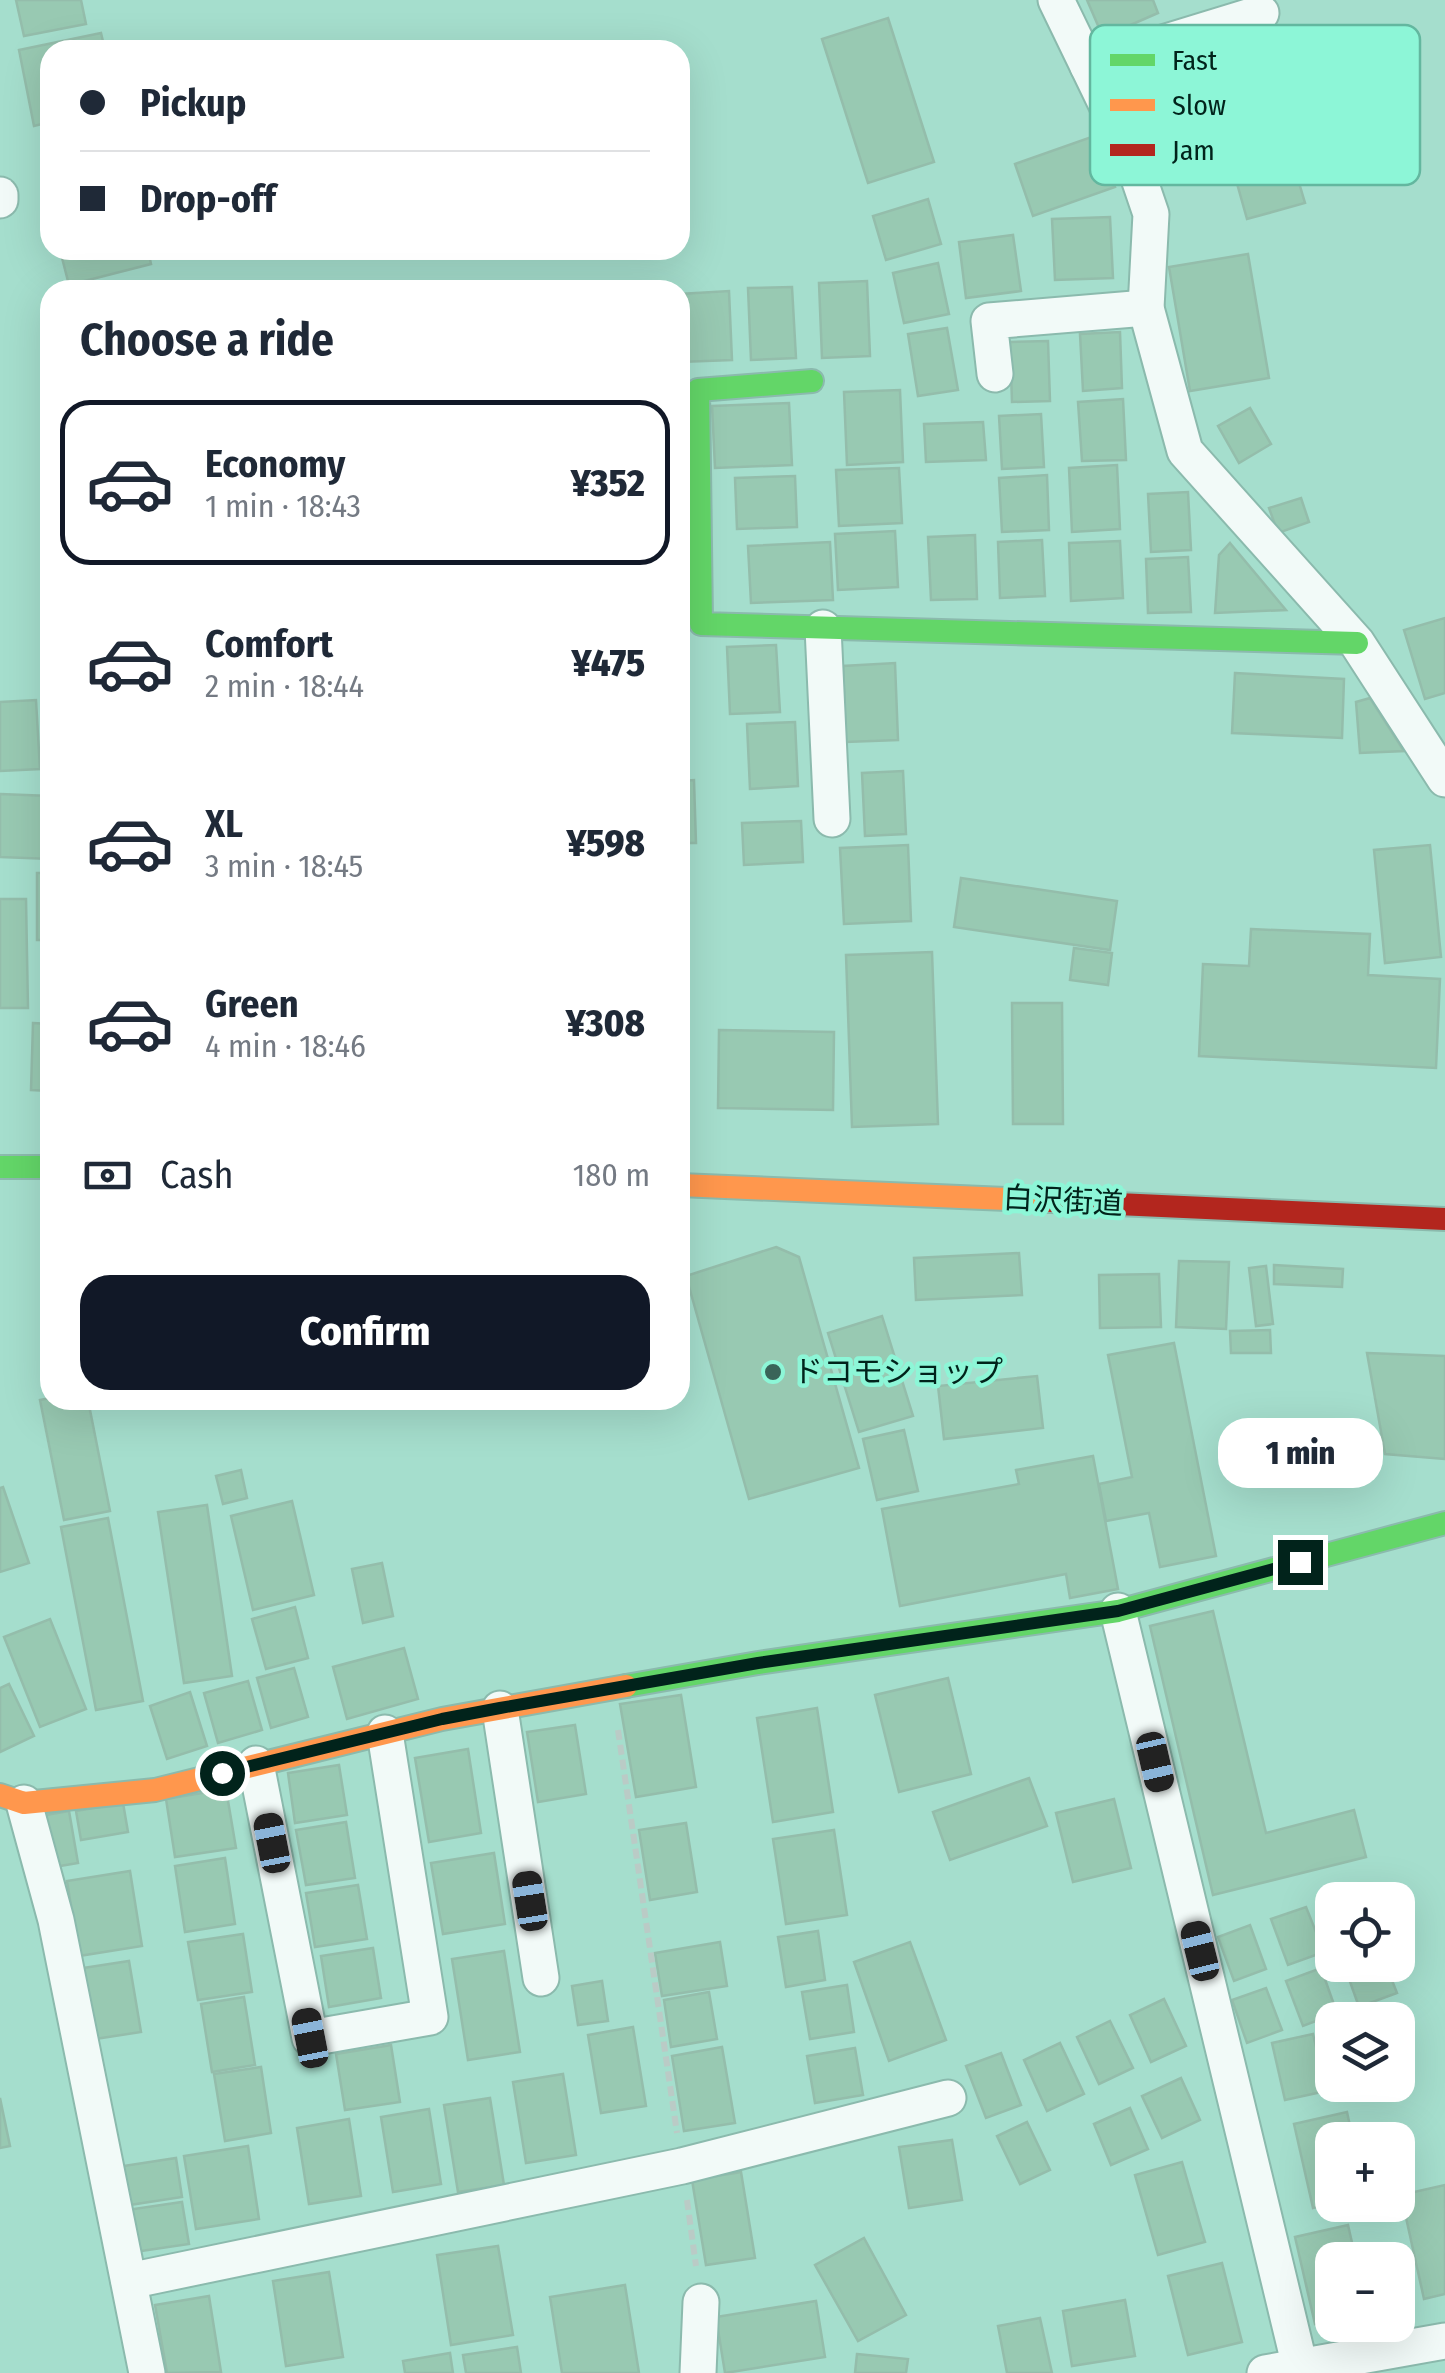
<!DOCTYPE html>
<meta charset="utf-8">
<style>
body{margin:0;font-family:"Fira Sans Condensed","Noto Sans JP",sans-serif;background:#f6f6f7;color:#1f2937;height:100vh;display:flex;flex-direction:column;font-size:38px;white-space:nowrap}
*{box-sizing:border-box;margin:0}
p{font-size:32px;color:#747a83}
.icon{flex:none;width:55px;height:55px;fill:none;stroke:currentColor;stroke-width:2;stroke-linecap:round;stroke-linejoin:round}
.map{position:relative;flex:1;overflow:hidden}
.panel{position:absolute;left:40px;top:280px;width:650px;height:1130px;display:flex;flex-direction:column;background:#fff;border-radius:30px;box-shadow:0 10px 40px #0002}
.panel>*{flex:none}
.hud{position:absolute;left:40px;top:40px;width:650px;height:220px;border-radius:30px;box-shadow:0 10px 40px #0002;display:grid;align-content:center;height:220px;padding:0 40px;background:#fff}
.fabs{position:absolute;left:1315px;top:1882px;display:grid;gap:20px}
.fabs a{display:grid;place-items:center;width:100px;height:100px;border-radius:20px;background:#fff;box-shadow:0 10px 40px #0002;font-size:50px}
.end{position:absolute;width:45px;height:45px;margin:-22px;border:12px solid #01231b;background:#fff;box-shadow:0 0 0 5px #fff}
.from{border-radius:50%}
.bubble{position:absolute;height:70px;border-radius:30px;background:#fff;box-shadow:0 10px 40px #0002;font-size:32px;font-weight:800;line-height:70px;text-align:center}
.car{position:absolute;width:30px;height:60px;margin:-30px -15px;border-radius:12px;box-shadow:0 0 8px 2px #0007;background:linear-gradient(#222 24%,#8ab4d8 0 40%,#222 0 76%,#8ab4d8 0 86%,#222 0)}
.hud b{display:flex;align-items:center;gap:35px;height:95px;font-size:38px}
.hud b+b{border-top:2px solid #e0e1e3}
.hud i{width:25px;height:25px;background:#1f2937}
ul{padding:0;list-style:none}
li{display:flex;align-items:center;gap:30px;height:165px;margin:0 20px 15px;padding:0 20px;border:5px solid transparent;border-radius:30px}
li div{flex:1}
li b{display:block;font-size:38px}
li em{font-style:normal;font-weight:800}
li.selected{border-color:#111827}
li>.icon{width:90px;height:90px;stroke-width:1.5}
h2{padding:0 40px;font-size:45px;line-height:120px}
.pay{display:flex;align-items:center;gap:25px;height:110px;padding:0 40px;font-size:38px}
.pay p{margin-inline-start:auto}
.primary-button{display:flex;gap:20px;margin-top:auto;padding:20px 40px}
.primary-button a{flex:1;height:115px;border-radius:30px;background:#111827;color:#fff;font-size:40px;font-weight:800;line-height:115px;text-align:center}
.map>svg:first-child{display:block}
.building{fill:#98c9b2;stroke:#94bdab;stroke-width:2.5}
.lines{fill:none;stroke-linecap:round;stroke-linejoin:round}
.street-casing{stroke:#8bbaad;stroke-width:39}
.fast-casing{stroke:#8bbaad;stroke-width:26}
.slow-casing{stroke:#8bbaad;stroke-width:26}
.jam-casing{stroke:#8bbaad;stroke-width:26}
.path{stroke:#bacbc6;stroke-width:6;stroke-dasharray:10 5;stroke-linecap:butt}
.street{stroke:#f2faf8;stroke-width:35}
.fast{stroke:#63d668;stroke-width:22}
.slow{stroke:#ff974d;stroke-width:22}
.jam{stroke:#b3261e;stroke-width:22}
.route{stroke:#01231b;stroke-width:12}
.poi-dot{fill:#3a6459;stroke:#8df6d7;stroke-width:4}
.labels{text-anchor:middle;stroke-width:9;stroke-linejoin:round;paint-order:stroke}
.street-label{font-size:30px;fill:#01231b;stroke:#8df6d7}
.poi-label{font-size:30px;fill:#01231b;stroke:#8df6d7;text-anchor:start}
.key{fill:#8df6d7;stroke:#63b79f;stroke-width:2.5}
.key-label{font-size:28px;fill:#01231b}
</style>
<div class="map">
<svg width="1445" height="2373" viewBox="0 0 1445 2373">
<rect width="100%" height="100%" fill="#a5decd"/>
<g class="building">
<polygon points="16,0 81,0 86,24 24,36"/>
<polygon points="1087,0 1153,0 1158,13 1103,37"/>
<polygon points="888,18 934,162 868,183 822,39"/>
<polygon points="1256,23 1265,49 1229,61 1220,35"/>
<polygon points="101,33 105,50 50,50 50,122 34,126 19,50"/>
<polygon points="1097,135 1115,187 1033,216 1015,164"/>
<polygon points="1288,146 1305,203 1247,219 1231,162"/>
<polygon points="928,199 941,244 886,260 873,216"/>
<polygon points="1110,217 1113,278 1055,280 1052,219"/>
<polygon points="1013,235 1021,291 966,298 959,242"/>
<polygon points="60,250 148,250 151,264 69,285"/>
<polygon points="1248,254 1269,378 1190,391 1169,267"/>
<polygon points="938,263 949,314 904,323 893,273"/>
<polygon points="867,281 870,356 822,358 819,283"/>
<polygon points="792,287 796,358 751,360 748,288"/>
<polygon points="729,291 732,360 680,362 680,294"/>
<polygon points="947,328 958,390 918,396 908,334"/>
<polygon points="1120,332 1122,388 1083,391 1080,334"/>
<polygon points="1048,341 1050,401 1012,402 1010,342"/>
<polygon points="900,390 903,462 847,465 844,392"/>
<polygon points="1123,399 1126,460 1082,461 1078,402"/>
<polygon points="789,403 792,465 715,468 712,406"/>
<polygon points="1250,408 1271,444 1239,463 1218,426"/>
<polygon points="1041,414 1044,467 1002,469 999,416"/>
<polygon points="983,422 986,460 926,462 924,424"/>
<polygon points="1117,465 1120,529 1072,532 1069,468"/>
<polygon points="899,468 902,523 839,526 836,470"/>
<polygon points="1047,475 1049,530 1002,532 999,478"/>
<polygon points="795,476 797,527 737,529 735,478"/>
<polygon points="1188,492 1191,550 1151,552 1148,494"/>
<polygon points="1301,498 1309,522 1278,533 1269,508"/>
<polygon points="895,531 898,587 838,590 835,534"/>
<polygon points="975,535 977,599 931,600 928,537"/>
<polygon points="1042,540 1045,596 1000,598 998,542"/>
<polygon points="1120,541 1123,598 1071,601 1069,543"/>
<polygon points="830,542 833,600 751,603 748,546"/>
<polygon points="1230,543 1286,610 1215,613 1219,555"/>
<polygon points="1188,557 1191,612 1148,613 1146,559"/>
<polygon points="1445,618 1445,693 1425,699 1404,630"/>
<polygon points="776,645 780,712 730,714 727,647"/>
<polygon points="895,663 898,740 846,742 843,666"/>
<polygon points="1235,673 1344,679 1342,738 1232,733"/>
<polygon points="1370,698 1404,751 1360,753 1356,702"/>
<polygon points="36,700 40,769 0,771 0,702"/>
<polygon points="795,722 798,786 750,789 747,724"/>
<polygon points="903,771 906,834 865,836 862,773"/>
<polygon points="694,780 696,843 680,843 680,781"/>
<polygon points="0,794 50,796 50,859 0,857"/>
<polygon points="801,821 803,862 744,865 742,823"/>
<polygon points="908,845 911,921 844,924 840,848"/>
<polygon points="1430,845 1441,957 1385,963 1374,850"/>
<rect x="37" y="873" width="13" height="67"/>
<polygon points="961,878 1117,901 1110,950 954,927"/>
<polygon points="0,899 26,899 28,1008 0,1008"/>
<polygon points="1251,929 1370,934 1368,975 1440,979 1436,1068 1199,1056 1203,964 1249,966"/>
<polygon points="1074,948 1112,953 1108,985 1070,980"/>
<polygon points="932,952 938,1124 852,1127 846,955"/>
<polygon points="1012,1003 1062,1003 1063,1124 1013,1124"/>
<polygon points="33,1023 50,1024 50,1091 31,1090"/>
<polygon points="719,1030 834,1032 833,1110 718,1108"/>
<polygon points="776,1247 799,1257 859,1468 749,1499 686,1276"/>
<polygon points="1019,1253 1022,1295 916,1300 914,1258"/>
<polygon points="1179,1261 1229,1262 1226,1329 1176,1327"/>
<polygon points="1274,1265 1343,1269 1342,1287 1274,1284"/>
<polygon points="1266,1266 1273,1324 1256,1326 1249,1268"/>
<polygon points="1159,1274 1161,1327 1100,1328 1099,1275"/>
<polygon points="882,1316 913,1416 859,1432 828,1333"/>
<polygon points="1270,1330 1271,1353 1231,1353 1230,1331"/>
<polygon points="1174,1343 1216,1556 1160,1567 1149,1513 1106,1521 1099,1484 1132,1477 1108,1355"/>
<polygon points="1367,1353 1445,1356 1445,1459 1385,1454"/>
<polygon points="1037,1376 1043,1428 944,1439 938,1386"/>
<polygon points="50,1398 88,1400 110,1511 64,1520 40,1400"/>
<polygon points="904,1430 918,1491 877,1500 863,1439"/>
<polygon points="1093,1456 1118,1589 1070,1598 1066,1574 900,1606 882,1509 1019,1484 1016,1470"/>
<polygon points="241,1470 247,1498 223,1504 216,1476"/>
<polygon points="3,1487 29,1563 0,1572 0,1488"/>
<polygon points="292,1501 314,1595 253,1610 231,1516"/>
<polygon points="207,1505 232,1676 184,1683 158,1512"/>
<polygon points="108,1518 143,1701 96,1710 61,1527"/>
<polygon points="382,1563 393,1616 363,1623 352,1569"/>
<polygon points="295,1607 308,1658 266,1669 252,1619"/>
<polygon points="1213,1611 1266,1833 1354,1810 1366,1857 1213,1895 1150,1626"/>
<polygon points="50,1619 86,1709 40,1727 4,1637"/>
<polygon points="404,1648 418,1699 347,1719 333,1667"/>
<polygon points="294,1668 308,1717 271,1728 257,1678"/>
<polygon points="948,1678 971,1774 899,1792 875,1695"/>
<polygon points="248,1681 262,1730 218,1743 204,1693"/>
<polygon points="9,1684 34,1736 0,1752 0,1688"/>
<polygon points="190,1692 207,1746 167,1759 150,1706"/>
<polygon points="681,1695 696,1787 636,1797 620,1704"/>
<polygon points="817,1708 833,1812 773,1822 757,1718"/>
<polygon points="575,1725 586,1794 538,1802 527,1732"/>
<polygon points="468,1749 481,1833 429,1842 415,1758"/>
<polygon points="339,1765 347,1815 295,1823 288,1773"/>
<polygon points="1029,1778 1047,1826 950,1860 933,1812"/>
<polygon points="226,1789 236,1848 175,1857 166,1799"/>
<polygon points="1114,1799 1131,1868 1073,1882 1056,1813"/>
<polygon points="123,1803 128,1832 81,1840 76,1811"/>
<polygon points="69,1811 78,1863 54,1867 46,1815"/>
<polygon points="346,1822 355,1878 306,1885 296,1830"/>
<polygon points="686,1823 697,1892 650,1900 639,1830"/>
<polygon points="834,1830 847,1915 786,1924 773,1839"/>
<polygon points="494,1853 505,1924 443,1934 431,1863"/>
<polygon points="225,1858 235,1924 185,1932 175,1866"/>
<polygon points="130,1871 142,1946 79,1956 67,1881"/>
<polygon points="358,1885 367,1939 315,1947 306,1893"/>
<polygon points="1360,1887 1365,1900 1332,1900 1332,1911 1328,1899"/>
<polygon points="1306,1907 1324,1952 1288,1965 1271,1919"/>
<polygon points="1250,1925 1266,1969 1234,1981 1218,1937"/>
<polygon points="818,1931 825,1980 786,1987 778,1937"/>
<polygon points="243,1934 252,1992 198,2000 188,1942"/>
<polygon points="720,1942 727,1986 662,1996 655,1953"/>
<polygon points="910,1942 946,2040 889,2061 854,1962"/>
<polygon points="373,1948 381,1998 329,2007 321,1956"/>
<polygon points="504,1951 520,2052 468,2060 452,1959"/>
<polygon points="129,1961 141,2032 95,2039 83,1968"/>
<polygon points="1344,1965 1386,1965 1397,1993 1359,2007"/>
<polygon points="1321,1968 1337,2013 1303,2026 1286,1981"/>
<polygon points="602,1981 608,2021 578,2025 572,1986"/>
<polygon points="847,1985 854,2032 810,2039 802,1992"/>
<polygon points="1266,1988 1282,2030 1247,2043 1232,2000"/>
<polygon points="709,1992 717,2039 671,2047 664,2000"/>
<polygon points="244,1997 255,2065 212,2072 201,2004"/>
<polygon points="1164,1999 1186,2046 1151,2062 1130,2015"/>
<polygon points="1110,2021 1133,2068 1099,2084 1077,2037"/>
<polygon points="633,2027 646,2106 601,2113 588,2035"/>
<polygon points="1313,2034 1326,2091 1285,2100 1272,2043"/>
<polygon points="1060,2043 1084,2094 1047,2111 1024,2060"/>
<polygon points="391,2045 400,2102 345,2110 336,2054"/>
<polygon points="722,2047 735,2123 684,2131 672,2056"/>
<polygon points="855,2048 863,2095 815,2103 807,2056"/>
<polygon points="1001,2053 1021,2105 986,2118 966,2066"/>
<polygon points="261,2067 271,2133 225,2141 214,2074"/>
<polygon points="563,2074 576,2155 526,2163 513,2082"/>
<polygon points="1181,2078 1200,2120 1162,2138 1142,2096"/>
<polygon points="0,2098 10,2146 0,2148"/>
<polygon points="490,2098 504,2185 458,2192 444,2105"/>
<polygon points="1130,2108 1148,2149 1111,2165 1094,2124"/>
<polygon points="429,2109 441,2184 393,2192 381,2117"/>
<polygon points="1347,2112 1353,2140 1332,2140 1332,2203 1313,2208 1294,2124"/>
<polygon points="349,2119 361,2196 309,2204 297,2128"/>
<polygon points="1027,2122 1050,2170 1020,2184 997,2136"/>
<polygon points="952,2140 962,2200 909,2208 899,2147"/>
<polygon points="248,2146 259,2219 196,2229 184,2156"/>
<polygon points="176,2158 182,2197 123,2206 117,2167"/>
<polygon points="1182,2162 1205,2242 1158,2255 1135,2175"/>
<polygon points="741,2172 755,2258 706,2265 692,2180"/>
<polygon points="1445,2185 1445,2294 1424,2299 1401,2195"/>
<polygon points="182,2202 189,2244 134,2252 127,2210"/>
<polygon points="1348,2225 1356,2260 1332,2260 1332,2320 1315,2324 1295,2237"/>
<polygon points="864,2238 906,2315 858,2341 815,2265"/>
<polygon points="498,2246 513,2335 451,2345 437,2255"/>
<polygon points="1222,2263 1242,2342 1188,2355 1168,2276"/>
<polygon points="329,2272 343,2357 286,2366 273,2281"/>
<polygon points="625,2285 639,2373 562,2373 550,2297"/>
<polygon points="209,2296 221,2372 167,2373 155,2305"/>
<polygon points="1125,2300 1135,2356 1072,2366 1063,2311"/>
<polygon points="816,2301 825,2357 725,2373 716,2317"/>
<polygon points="1040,2318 1052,2373 1007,2373 998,2326"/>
<polygon points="517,2347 521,2373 466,2373 463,2355"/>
<polygon points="450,2353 453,2373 405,2373 403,2361"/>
<polygon points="857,2354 908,2359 906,2373 855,2373"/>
</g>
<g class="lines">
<g class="street-casing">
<g id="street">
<polyline points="1056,0 1131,155 1151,214 1146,308 1185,451 1357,643 1445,779"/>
<polyline points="1088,66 1261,13"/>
<polyline points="0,195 0,200"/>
<polyline points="995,374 989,321 1146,308"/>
<polyline points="823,628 832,819"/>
<polyline points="1118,1611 1300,2367"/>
<polyline points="500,1709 541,1978"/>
<polyline points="256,1764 310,2038 430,2017 385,1733"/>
<polyline points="24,1803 56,1920 147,2373"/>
<polyline points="129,2281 682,2166 948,2098"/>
<polyline points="698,2373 701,2302"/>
<polyline points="1265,2373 1445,2341"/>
</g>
</g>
<g class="fast-casing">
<g id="fast">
<polyline points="812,381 698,390 701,624 1357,643"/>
<polyline points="0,1167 50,1167"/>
<polyline points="626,1686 758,1663 1118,1611 1445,1523"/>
</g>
</g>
<g class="slow-casing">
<g id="slow">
<polyline points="680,1185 1051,1201"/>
<polyline points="0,1795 24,1803 155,1790 442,1719 626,1686"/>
</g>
</g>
<g class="jam-casing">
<polyline id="jam" points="1051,1201 1445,1219"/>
</g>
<g class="path">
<polyline points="618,1730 677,2133"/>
<polyline points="687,2200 696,2266"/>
</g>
<use href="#street" class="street"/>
<use href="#fast" class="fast"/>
<use href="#slow" class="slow"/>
<use href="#jam" class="jam"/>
</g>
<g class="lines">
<polyline class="route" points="222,1773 442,1719 500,1708 758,1663 1118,1611 1300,1562"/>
</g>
<circle class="poi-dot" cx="773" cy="1372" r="10"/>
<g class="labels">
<g class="street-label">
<text transform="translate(1063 1201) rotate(3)" y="10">白沢街道</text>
</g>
<g class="poi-label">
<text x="793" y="1382">ドコモショップ</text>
</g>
</g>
<rect x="1090" y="25" width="330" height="160" rx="15" class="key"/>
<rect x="1110" y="54" width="45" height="12" fill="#63d668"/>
<rect x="1110" y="99" width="45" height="12" fill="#ff974d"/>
<rect x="1110" y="144" width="45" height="12" fill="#b3261e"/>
<g class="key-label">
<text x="1172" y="70">Fast</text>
<text x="1172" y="115">Slow</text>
<text x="1172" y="160">Jam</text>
</g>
</svg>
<div class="fabs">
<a><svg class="icon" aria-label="locate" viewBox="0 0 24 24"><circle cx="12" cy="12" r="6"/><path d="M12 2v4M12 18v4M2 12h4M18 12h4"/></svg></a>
<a><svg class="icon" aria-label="layers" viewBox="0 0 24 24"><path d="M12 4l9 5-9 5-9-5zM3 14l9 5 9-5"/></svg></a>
<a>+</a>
<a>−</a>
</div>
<i class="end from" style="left:222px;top:1773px"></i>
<i class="end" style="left:1300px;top:1562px"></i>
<div class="bubble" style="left:1218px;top:1418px;width:165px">1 min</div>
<i class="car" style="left:1155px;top:1762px;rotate:167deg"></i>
<i class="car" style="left:272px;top:1843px;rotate:349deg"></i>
<i class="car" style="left:530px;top:1901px;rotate:351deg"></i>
<i class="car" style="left:1200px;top:1951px;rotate:346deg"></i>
<i class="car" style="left:310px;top:2038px;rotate:349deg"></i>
<div class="hud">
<b><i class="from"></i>Pickup</b>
<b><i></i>Drop-off</b>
</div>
<section class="panel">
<h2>Choose a ride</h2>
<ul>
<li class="selected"><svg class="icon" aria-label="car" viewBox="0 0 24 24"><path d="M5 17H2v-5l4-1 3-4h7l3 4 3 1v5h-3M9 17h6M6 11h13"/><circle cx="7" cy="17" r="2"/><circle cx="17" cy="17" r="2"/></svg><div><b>Economy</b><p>1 min · 18:43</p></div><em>¥352</em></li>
<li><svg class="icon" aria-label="car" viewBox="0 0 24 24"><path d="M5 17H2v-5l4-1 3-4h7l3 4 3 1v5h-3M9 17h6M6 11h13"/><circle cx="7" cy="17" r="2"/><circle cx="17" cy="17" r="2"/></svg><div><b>Comfort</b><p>2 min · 18:44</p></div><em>¥475</em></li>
<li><svg class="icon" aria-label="car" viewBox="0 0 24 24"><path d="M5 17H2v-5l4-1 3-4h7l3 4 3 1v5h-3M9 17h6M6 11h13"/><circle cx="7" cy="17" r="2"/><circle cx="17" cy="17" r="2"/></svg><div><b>XL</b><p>3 min · 18:45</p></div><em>¥598</em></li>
<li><svg class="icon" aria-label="car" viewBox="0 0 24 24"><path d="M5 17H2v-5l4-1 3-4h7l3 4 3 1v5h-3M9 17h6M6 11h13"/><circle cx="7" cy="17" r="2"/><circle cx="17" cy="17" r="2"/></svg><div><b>Green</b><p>4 min · 18:46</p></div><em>¥308</em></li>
</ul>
<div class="pay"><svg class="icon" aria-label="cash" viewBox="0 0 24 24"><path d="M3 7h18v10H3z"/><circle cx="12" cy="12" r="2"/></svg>Cash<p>180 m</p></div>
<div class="primary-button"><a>Confirm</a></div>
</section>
</div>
